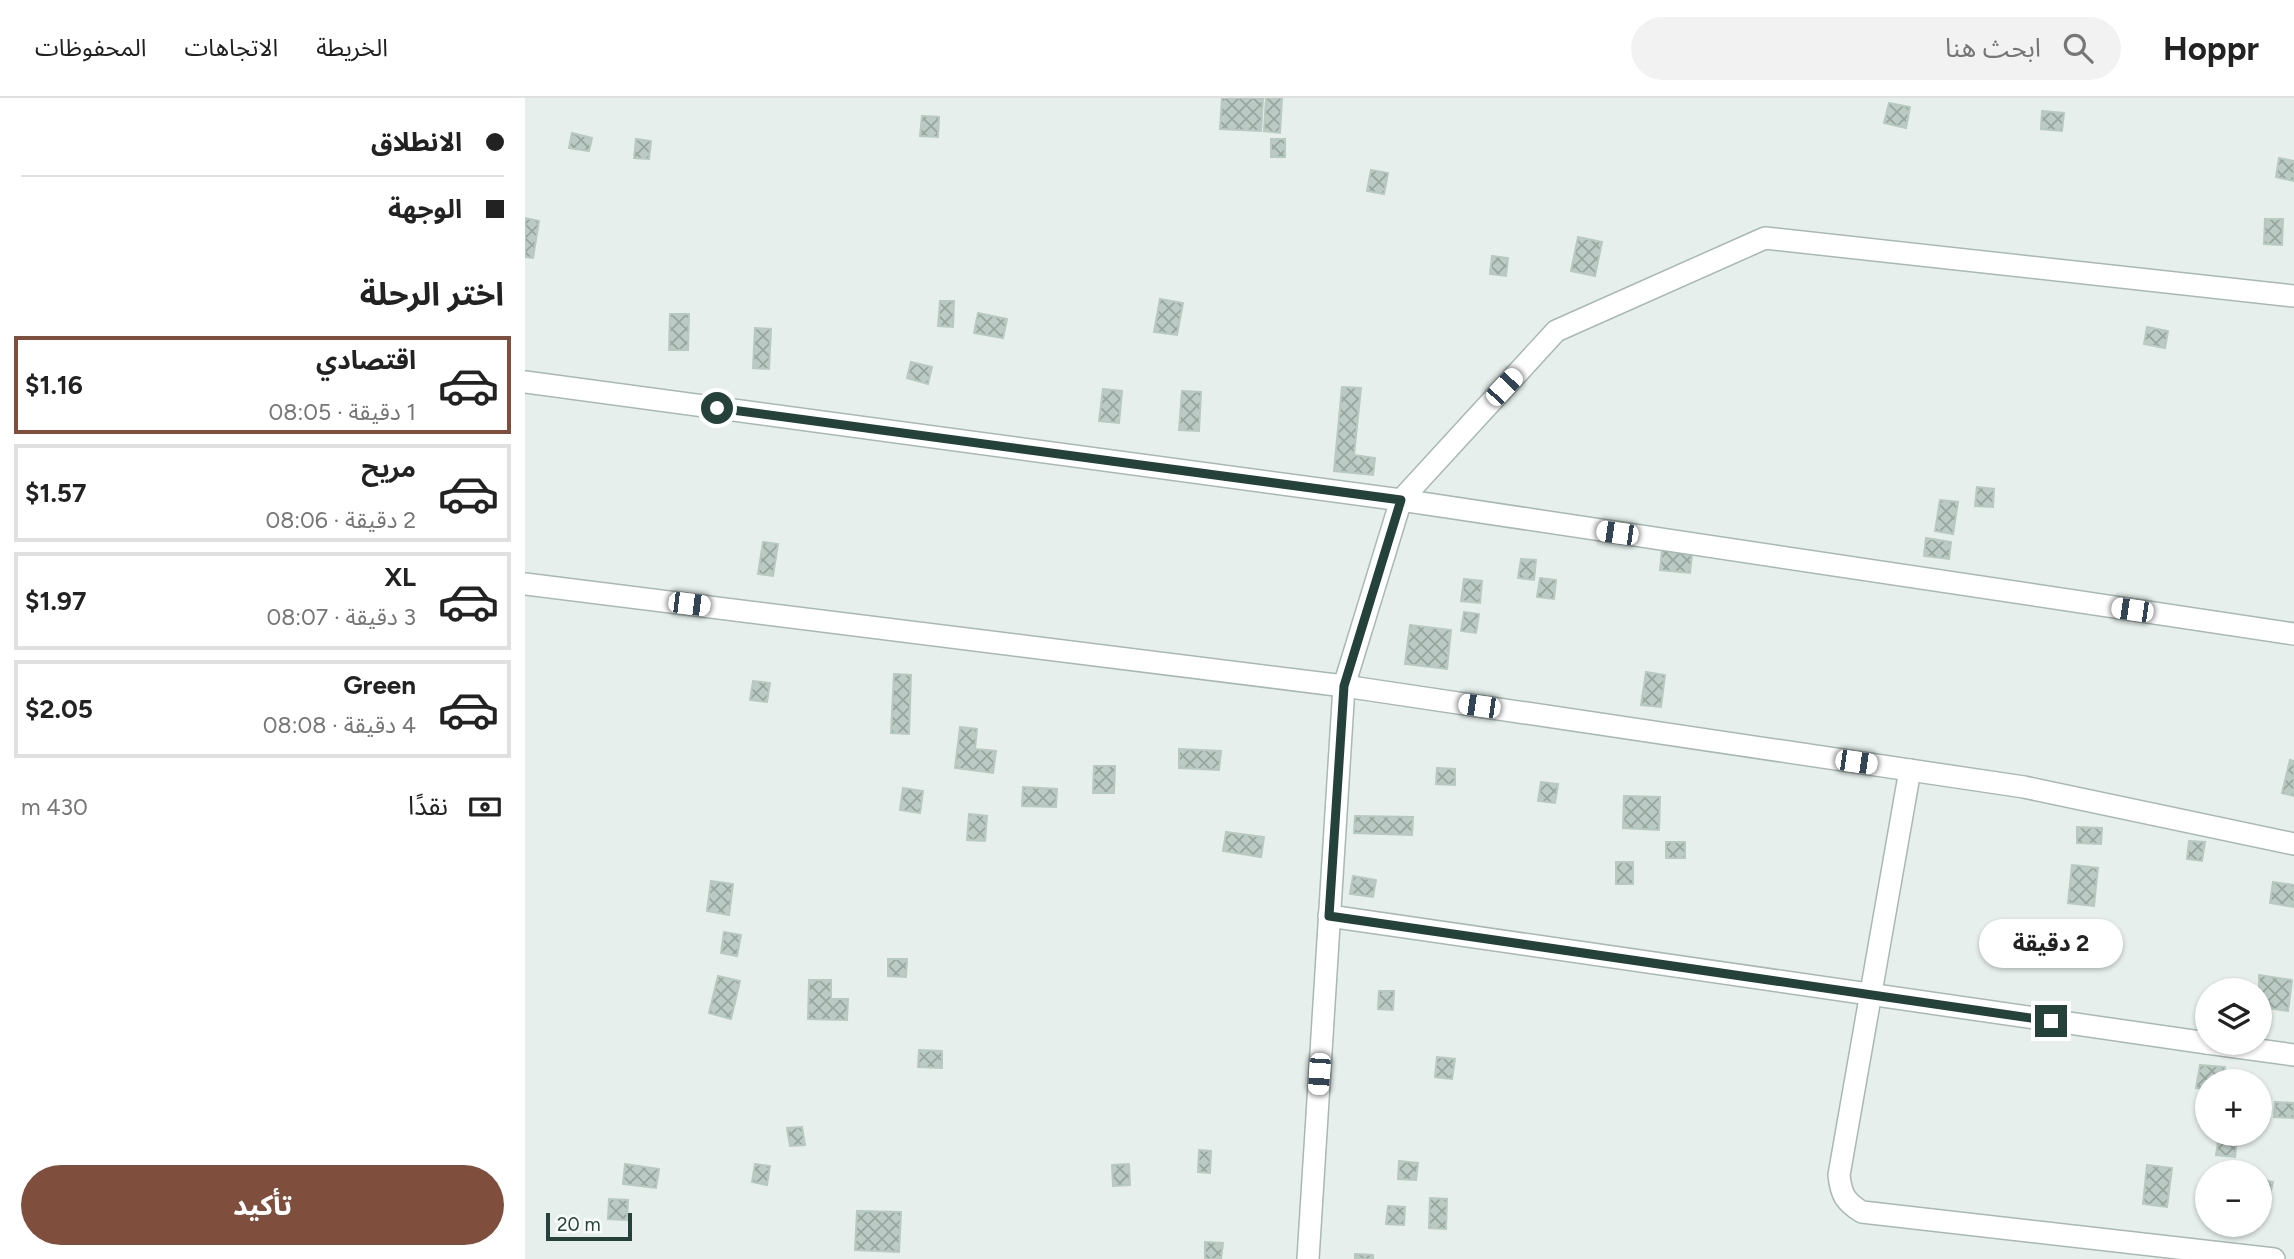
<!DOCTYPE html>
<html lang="ar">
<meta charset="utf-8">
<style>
body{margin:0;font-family:Figtree,"Noto Sans Arabic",sans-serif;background:#f2f2f2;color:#222;direction:rtl;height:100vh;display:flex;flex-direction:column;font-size:26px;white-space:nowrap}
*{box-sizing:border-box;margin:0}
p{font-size:23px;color:#767676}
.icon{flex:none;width:38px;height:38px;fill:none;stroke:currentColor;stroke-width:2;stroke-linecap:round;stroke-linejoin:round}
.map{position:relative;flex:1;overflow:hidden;direction:ltr}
.panel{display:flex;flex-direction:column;background:#fff;width:525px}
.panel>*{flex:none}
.top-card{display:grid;align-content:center;height:154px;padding:0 21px;background:#fff}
.tools{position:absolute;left:1670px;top:880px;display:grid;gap:14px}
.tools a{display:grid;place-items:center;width:77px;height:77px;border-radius:50%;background:#fff;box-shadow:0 2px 5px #0004;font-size:35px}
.scale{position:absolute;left:21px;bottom:18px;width:86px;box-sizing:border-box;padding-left:7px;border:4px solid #24423a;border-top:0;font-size:19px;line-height:24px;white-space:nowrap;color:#24423a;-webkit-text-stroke:5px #f7fbf9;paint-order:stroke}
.end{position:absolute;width:32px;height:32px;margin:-16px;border:9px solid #24423a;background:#fff;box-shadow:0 0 0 4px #fff}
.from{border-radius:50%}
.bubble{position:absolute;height:49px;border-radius:24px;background:#fff;box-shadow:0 2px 5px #0004;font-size:23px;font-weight:700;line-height:49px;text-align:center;direction:rtl}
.car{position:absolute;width:21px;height:42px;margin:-21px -10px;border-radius:9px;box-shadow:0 0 5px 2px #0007;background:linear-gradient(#fff 24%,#345 0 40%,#fff 0 76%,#345 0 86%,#fff 0)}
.top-card b{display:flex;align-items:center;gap:24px;height:66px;font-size:26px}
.top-card b+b{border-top:2px solid #e0e0e0}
.top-card i{width:18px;height:18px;background:#222}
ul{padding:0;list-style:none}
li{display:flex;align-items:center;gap:21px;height:98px;margin:0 14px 10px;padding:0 7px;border:4px solid #e0e0e0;border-radius:0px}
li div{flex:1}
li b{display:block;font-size:26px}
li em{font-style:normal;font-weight:700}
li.active{border-color:#804e3d}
li>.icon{width:63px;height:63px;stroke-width:1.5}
h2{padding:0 21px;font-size:32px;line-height:84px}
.pay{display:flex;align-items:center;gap:18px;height:77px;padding:0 21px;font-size:26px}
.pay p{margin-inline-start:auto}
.cta{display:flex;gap:14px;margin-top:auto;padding:14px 21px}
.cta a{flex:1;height:80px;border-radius:42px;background:#804e3d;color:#fff;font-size:28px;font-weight:700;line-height:80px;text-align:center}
header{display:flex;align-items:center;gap:42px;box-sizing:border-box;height:98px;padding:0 35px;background:#fff;border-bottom:2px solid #e0e0e0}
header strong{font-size:33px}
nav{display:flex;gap:38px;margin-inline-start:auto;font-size:24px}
.search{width:490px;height:63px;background:#f2f2f2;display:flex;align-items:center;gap:18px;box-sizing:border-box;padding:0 24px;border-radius:38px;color:#767676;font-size:26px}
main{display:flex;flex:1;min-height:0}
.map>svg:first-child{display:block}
.building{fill:url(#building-cross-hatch);stroke:#b8c9c2;stroke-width:2}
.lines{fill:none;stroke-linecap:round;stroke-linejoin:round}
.minor-casing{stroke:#a8b8b2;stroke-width:24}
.minor{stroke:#fff;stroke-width:21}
.route{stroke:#24423a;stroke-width:9}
</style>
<header>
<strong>Hoppr</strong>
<div class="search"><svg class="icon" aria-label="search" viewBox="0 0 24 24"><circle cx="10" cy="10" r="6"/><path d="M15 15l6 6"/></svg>ابحث هنا</div>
<nav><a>الخريطة</a><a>الاتجاهات</a><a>المحفوظات</a></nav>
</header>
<main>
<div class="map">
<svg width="1769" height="1161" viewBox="0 0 1769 1161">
<defs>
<pattern id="building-cross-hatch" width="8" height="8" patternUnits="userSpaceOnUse" patternTransform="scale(1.75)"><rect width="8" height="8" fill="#bbcac4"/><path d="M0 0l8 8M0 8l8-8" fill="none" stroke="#98a6a0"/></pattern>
</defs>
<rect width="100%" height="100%" fill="#e6efeb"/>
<g class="building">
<polygon points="697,0 738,0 736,33 695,31"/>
<polygon points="741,0 757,0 755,35 739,33"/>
<polygon points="1364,5 1385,9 1381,30 1359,25"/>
<polygon points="1517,13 1539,15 1537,33 1516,31"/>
<polygon points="397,18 414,19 413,39 395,38"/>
<polygon points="47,35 67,40 64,53 44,50"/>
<polygon points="111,41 126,43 124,61 109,60"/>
<rect x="746" y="41" width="14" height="18"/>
<polygon points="1754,60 1769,63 1769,83 1751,79"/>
<polygon points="846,72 863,75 859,96 842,93"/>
<polygon points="0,120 14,123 8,160 0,159"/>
<polygon points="1740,121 1758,121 1757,147 1739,146"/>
<polygon points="1053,139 1077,144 1070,178 1046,173"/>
<polygon points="967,158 983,160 981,178 965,176"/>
<polygon points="635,201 658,205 652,237 629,234"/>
<polygon points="415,203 429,203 428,229 413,228"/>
<polygon points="453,215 482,221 478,240 449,235"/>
<polygon points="145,216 164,216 163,252 144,252"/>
<polygon points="1622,229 1643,233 1640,250 1619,246"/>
<polygon points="230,230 246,231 244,271 228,270"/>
<polygon points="386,264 407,269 403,286 382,280"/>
<polygon points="817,289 836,290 829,357 850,360 848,377 809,373"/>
<polygon points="578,291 597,293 594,325 574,323"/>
<polygon points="657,293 676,294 674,333 654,332"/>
<polygon points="1452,389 1469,391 1468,409 1450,408"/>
<polygon points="1415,402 1433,404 1428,436 1410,433"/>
<polygon points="1401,440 1426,444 1424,461 1399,458"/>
<polygon points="238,444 253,446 248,478 233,476"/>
<polygon points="1137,452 1167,456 1165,475 1135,472"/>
<polygon points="996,461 1011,462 1009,482 993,480"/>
<polygon points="1015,480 1031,482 1029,501 1012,499"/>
<polygon points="939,481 957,483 955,505 936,503"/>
<polygon points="939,514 954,516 951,535 936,533"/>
<polygon points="885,527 926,532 922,571 880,566"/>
<polygon points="1121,574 1140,577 1136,609 1116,607"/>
<polygon points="369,576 386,577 384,636 366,635"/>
<polygon points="228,583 245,585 242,604 225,602"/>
<polygon points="435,629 452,631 450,651 471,653 468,675 430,670"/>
<polygon points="654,651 696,653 694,672 654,670"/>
<polygon points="1765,662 1769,663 1769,698 1757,695"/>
<polygon points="569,668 590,668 589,695 568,695"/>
<polygon points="912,670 930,671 930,687 911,686"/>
<polygon points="1016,684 1033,686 1030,705 1013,703"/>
<polygon points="498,689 532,691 531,709 497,708"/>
<polygon points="378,690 398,693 395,715 375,712"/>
<polygon points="1099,698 1135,699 1134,732 1098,730"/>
<polygon points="444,716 462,718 460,743 442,742"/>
<polygon points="830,718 888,719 887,737 829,735"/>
<polygon points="1552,729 1577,730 1576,746 1552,745"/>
<polygon points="701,734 739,739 736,759 698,753"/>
<polygon points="1664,743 1680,744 1677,763 1662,761"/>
<rect x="1141" y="744" width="19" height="16"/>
<rect x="1091" y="764" width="17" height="22"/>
<polygon points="1547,767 1573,770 1569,808 1543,805"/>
<polygon points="828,778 851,782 848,799 825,796"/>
<polygon points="186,783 208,786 204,817 182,813"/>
<polygon points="1748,784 1769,787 1769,809 1745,805"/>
<polygon points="199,834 216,837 212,858 196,855"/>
<polygon points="363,861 382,861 381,879 363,878"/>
<polygon points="1734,877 1767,882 1763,913 1734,909"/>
<polygon points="193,878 215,883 206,921 184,915"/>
<polygon points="284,882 306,882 306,901 323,901 322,922 283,921"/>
<polygon points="854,893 869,893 868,912 853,911"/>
<polygon points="394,952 417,953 417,970 393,969"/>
<polygon points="912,959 930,961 927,981 910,979"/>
<polygon points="1675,967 1700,969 1698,984 1682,984 1682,991 1671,990"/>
<polygon points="1750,1004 1769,1005 1769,1020 1749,1019"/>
<polygon points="277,1029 280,1047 265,1048 262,1030"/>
<polygon points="1694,1038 1712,1041 1710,1059 1691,1057"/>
<polygon points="674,1052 686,1053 685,1075 673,1074"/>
<polygon points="874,1063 893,1065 891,1082 873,1081"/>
<polygon points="100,1066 134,1071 131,1090 98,1086"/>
<polygon points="230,1066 245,1068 242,1087 227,1084"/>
<polygon points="604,1066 605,1087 588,1088 587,1067"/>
<polygon points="1622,1067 1647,1070 1642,1109 1618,1106"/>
<polygon points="1734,1081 1748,1084 1743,1105 1734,1103"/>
<polygon points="905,1100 922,1101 921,1131 904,1130"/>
<polygon points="84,1101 103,1102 102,1122 83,1121"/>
<polygon points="863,1108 880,1109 879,1127 861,1126"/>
<polygon points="332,1113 376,1114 374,1154 330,1152"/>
<polygon points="680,1144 698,1145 696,1161 680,1161"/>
<polygon points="830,1156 848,1157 848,1161 830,1161"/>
</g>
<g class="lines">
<g class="minor-casing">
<g id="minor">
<polyline points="0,284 876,402 1769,536"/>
<polyline points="0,486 819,588 1499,689 1769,746"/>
<path d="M1385 672 1314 1077C1316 1096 1320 1104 1337 1114L1749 1161"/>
<polyline points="804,818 1682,945"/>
<polyline points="1682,945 1769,957"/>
<polyline points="783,1161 819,588 876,402 1031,233 1240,140 1769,198"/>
</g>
</g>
<use href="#minor" class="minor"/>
</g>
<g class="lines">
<polyline class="route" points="192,310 876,402 819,588 804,818 1526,923"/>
</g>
</svg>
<div class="tools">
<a><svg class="icon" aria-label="layers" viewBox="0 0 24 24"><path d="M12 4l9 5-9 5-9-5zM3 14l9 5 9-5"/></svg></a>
<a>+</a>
<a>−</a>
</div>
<div class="scale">20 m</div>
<i class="end from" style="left:192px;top:310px"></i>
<i class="end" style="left:1526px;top:923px"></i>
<div class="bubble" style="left:1454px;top:821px;width:144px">2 دقيقة</div>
<i class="car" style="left:979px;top:289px;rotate:43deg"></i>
<i class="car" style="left:1092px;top:435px;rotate:278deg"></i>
<i class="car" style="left:164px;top:506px;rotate:97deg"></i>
<i class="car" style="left:1607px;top:512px;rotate:278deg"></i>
<i class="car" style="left:954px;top:608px;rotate:278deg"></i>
<i class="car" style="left:1331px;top:664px;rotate:98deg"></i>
<i class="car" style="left:794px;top:976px;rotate:184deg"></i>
</div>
<section class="panel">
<div class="top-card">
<b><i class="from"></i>الانطلاق</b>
<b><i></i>الوجهة</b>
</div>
<h2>اختر الرحلة</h2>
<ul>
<li class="active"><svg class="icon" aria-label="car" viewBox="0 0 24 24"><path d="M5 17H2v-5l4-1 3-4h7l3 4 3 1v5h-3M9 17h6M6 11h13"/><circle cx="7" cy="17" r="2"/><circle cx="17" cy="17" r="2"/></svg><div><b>اقتصادي</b><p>1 دقيقة · 08:05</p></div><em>$1.16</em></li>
<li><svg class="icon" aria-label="car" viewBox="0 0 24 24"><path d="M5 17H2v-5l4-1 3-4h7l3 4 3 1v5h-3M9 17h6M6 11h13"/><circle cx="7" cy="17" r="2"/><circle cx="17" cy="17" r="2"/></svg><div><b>مريح</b><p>2 دقيقة · 08:06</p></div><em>$1.57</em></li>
<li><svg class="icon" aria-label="car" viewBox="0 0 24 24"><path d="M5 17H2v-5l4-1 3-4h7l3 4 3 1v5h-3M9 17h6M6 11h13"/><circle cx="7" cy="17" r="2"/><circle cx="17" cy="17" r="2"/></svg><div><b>XL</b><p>3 دقيقة · 08:07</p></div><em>$1.97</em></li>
<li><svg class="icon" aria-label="car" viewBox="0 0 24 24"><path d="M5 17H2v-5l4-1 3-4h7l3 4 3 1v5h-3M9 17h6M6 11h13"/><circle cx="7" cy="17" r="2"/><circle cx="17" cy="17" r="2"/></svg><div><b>Green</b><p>4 دقيقة · 08:08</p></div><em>$2.05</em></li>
</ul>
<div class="pay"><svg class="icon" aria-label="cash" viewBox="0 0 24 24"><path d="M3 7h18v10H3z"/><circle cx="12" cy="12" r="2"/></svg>نقدًا<p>430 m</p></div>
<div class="cta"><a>تأكيد</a></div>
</section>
</main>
